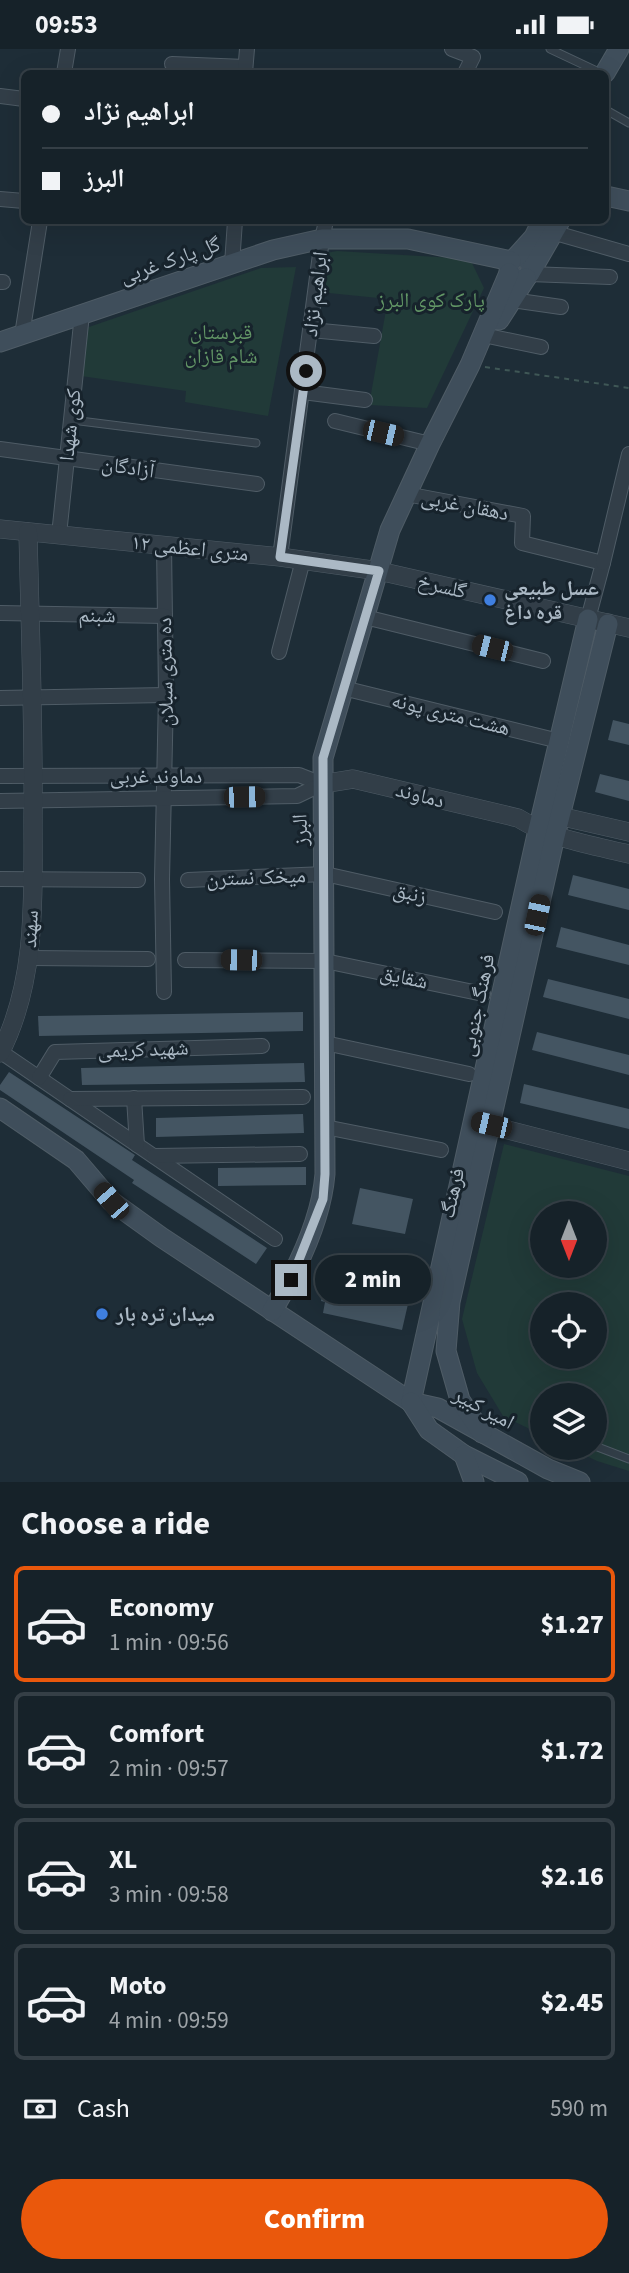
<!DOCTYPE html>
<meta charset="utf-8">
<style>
body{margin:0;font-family:"Source Sans 3","Noto Naskh Arabic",sans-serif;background:#1f2a31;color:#f1f3f6;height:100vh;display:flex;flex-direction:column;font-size:26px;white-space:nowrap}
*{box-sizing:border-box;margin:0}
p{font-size:23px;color:#9ea4a8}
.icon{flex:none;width:38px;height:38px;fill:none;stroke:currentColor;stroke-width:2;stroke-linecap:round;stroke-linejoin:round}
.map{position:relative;height:1433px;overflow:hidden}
.sheet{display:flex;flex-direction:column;background:#162229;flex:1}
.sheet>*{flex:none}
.guide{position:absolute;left:21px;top:21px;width:588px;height:154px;border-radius:10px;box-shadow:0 7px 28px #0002,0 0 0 2px #353f46;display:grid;align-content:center;height:154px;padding:0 21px;background:#162229}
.needle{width:46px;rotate:180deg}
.controls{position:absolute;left:530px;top:1152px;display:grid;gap:14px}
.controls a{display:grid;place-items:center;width:77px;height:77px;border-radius:50%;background:#162229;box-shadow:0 7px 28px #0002,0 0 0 2px #353f46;font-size:35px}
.end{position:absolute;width:32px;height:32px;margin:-16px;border:9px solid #abb9c5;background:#111;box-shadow:0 0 0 4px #111}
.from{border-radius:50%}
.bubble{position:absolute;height:49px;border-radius:24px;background:#162229;box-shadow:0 7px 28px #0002,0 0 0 2px #353f46;font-size:23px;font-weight:800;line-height:49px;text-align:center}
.car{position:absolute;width:21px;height:42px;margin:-21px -10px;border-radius:9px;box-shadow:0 0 5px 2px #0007;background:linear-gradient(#222 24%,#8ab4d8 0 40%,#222 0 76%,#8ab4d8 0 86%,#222 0)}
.guide b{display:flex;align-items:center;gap:24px;height:66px;font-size:26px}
.guide b+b{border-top:2px solid #353f46}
.guide i{width:18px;height:18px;background:#f1f3f6}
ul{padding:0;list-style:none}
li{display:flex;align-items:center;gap:21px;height:116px;margin:0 14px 10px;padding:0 7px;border:4px solid #353f46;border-radius:10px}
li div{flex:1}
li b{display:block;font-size:26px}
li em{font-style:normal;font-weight:800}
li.on{border-color:#ea580c}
li>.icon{width:63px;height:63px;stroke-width:1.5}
h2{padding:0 21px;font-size:32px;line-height:84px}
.pay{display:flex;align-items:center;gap:18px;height:77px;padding:0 21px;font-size:26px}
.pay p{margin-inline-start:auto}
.action{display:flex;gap:14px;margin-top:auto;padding:14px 21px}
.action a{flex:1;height:80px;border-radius:42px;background:#ea580c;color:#fff;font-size:28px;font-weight:800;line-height:80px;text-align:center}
.status{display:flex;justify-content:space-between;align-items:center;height:49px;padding:0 35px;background:#162229;direction:ltr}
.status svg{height:19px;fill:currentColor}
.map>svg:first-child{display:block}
.green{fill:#213a38;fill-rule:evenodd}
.building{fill:#445562}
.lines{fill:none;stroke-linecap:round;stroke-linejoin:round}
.service-casing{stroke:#4f5c66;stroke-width:9}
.minor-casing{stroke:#4f5c66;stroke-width:16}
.tertiary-casing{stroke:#4f5c66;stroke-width:19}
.secondary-casing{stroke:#4f5c66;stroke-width:21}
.path{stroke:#3f5756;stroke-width:2;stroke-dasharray:5 5;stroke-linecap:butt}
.service{stroke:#323e48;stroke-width:7}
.minor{stroke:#323e48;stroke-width:14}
.tertiary{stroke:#323e48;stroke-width:18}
.secondary{stroke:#3f4e5b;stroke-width:19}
.route{stroke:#abb9c5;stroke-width:9}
.shop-dot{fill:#3f7fe0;stroke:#17232c;stroke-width:2.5}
.labels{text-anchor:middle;stroke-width:6;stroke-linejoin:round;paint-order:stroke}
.street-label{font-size:21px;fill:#abb9c5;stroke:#17232c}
.park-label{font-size:21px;fill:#629666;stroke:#17232c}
.poi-label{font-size:21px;font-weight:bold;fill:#abb9c5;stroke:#17232c;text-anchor:start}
</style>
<div class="status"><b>09:53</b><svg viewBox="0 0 49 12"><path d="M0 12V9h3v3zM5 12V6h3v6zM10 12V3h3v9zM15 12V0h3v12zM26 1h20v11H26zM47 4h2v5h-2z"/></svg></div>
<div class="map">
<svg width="629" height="1433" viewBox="0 0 629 1433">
<rect width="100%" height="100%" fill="#1e2d37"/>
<g class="green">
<polygon points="337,202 470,210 484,239 427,359 369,356 388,250 319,243 321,205"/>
<polygon points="296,218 268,367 185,353 186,342 81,327 86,279 261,219"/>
<path d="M504 1095 629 1127V1422L597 1412 568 1398H595V1346H542V1386L503 1367 477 1324 462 1270ZM542 1164H595V1216H542ZM542 1255H595V1307H542Z"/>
</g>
<g class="building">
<polygon points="613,671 629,675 629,696 608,691"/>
<polygon points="600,725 629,732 629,752 595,743"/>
<polygon points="573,826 629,840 629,861 568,846"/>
<polygon points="561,878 629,896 629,916 556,898"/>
<polygon points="548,930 629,950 629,970 543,948"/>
<polygon points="303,963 303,982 39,987 38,967"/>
<polygon points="537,983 629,1006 629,1026 532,1001"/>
<polygon points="304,1014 305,1033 82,1036 81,1019"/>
<polygon points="9,1023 135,1106 132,1111 267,1199 256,1215 132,1134 134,1131 0,1041 0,1036"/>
<polygon points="524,1035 629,1060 629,1080 520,1054"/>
<polygon points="303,1065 304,1084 156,1088 156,1069"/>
<polygon points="306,1118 306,1136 218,1137 218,1119"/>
<polygon points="360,1139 413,1150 405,1185 352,1175"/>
<polygon points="332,1205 358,1210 356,1220 352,1219 347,1241 386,1249 390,1226 386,1225 388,1216 413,1222 411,1230 404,1229 398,1253 408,1255 402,1281 323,1264 325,1253 321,1252 325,1235 332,1236 336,1216 330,1215"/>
</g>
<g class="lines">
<g class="service-casing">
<g id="service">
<polyline points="550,0 601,24"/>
<polyline points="606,61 629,74"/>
<polyline points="72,371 256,394"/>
<polyline points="595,1397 629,1410"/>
</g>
</g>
<g class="minor-casing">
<g id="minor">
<polyline points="452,0 473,8 465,24"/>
<polyline points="172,15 245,18"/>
<polyline points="64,24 68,0"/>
<polyline points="245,24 247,0"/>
<polyline points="0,47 24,50"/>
<polyline points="0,150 24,152"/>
<polyline points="552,183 629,205"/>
<polyline points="232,215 235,172"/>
<polyline points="529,225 610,228"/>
<polyline points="0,233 3,233"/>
<polyline points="512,251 561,258"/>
<polyline points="311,281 374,287"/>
<polyline points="22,286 40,172"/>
<polyline points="488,287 541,298"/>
<polyline points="303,343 365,351"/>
<polyline points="335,372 430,395"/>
<polyline points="0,400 257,435"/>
<polyline points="406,445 523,467 522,494 603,514 588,570"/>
<polyline points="59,486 82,265"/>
<polyline points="164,496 166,646 162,830 164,943"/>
<polyline points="280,508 322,190 326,172"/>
<polyline points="603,514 629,405"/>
<polyline points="0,564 165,567"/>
<polyline points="365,568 543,612"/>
<polyline points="279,603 303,511"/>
<polyline points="343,639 559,692"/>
<polyline points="0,649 166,646"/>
<polyline points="0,727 299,726 322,735"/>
<polyline points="0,752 297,747 322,735"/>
<polyline points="0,830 138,831"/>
<polyline points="188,831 325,825 495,863"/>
<polyline points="29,909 148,910"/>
<polyline points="185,911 325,912 483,945"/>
<polyline points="325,994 469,1025"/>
<polyline points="1,1003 275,1190"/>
<polyline points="39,1029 55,1003 262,997"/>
<polyline points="134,1049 137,1096"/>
<polyline points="70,1050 303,1048"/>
<polyline points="325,1078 441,1101"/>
<polyline points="154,1107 300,1105"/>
</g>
</g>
<g class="tertiary-casing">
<g id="tertiary">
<polyline points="0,480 280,508 379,522 629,579"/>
<path d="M322 735 353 730 518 769C552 790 591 796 629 805"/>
<polyline points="546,764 629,783"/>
<path d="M0 1004C37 933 33 848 33 770 34 674 30 578 28 483"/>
<polyline points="477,1073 629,1112"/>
</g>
</g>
<g class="secondary-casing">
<g id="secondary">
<polyline points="605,24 619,0"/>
<polyline points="606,147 629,152"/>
<circle cx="520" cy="219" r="11"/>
<polyline points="516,208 534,188 542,172"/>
<polyline points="530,224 560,172"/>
<polyline points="499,271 526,229"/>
<polyline points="0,293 273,201 322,190 408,190 511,212"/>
<polyline points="0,1059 76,1111 111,1152 161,1188 411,1353 438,1359 548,1420 580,1433"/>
<path d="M272 1262C297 1221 321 1173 325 1125L323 709 390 481 430 395 470 316 509 224"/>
<polyline points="411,1353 538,781 588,570"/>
<polyline points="411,1353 429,1381 464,1406 518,1433"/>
<polyline points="482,1384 460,1351 446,1302 450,1253 555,787 608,575"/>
<polyline points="464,1406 474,1433"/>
</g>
</g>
<polyline class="path" points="485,318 629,339"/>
<use href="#service" class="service"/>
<use href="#minor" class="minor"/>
<use href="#tertiary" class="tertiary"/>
<use href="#secondary" class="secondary"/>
</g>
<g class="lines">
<polyline class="route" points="291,1231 323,1150 325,1125 323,709 379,522 280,508 306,322"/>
</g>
<g class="shop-dot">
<circle cx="490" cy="551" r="7"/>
<circle cx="102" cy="1265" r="7"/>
</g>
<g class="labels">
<g class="street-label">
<text transform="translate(170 211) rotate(-19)" y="7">گل پارک غربی</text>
<text transform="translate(315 245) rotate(-83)" y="7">ابراهیم نژاد</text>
<text transform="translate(70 376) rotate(-84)" y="7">کوی شهدا</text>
<text transform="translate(128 418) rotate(8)" y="7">آزادگان</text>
<text transform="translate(465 456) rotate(11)" y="7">دهقان غربی</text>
<text transform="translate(190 499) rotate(6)" y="7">۱۲ متری اعظمی</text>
<text transform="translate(442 537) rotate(13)" y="7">گلسرخ</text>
<text transform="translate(97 566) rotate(1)" y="7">شبنم</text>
<text transform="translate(165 623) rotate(-91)" y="7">ده متری سبلان</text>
<text transform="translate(451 665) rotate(14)" y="7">هشت متری پونه</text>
<text x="156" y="734">دماوند غربی</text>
<text transform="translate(420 746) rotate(14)" y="7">دماوند</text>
<text transform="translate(300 781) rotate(-92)" y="7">البرز</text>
<text transform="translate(256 828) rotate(-2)" y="7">میخک نسترن</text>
<text transform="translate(410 844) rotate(13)" y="7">زنبق</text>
<text transform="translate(30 880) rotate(-87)" y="7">سهند</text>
<text transform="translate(404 928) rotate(12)" y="7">شقایق</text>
<text transform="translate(477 956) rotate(-78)" y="7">فرهنگ جنوبی</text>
<text transform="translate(143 1000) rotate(-2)" y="7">شهید کریمی</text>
<text transform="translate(452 1144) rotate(-77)" y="7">فرهنگ</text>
<text transform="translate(484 1359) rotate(28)" y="7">امیر کبیر</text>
</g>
<g class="park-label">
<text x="431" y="258">پارک کوی البرز</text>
<text x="221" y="290">قبرستان<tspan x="221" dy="24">شام قازان</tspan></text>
</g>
<g class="poi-label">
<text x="504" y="546">عسل طبیعی<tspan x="504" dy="24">قره داغ</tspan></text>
<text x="116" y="1272">میدان تره بار</text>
</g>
</g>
</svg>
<div class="controls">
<a><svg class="needle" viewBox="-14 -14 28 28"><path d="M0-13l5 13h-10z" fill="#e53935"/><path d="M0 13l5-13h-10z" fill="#9ea4a8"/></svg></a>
<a><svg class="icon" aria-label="locate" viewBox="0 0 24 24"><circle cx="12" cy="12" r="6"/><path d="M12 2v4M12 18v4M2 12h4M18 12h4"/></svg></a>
<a><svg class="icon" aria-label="layers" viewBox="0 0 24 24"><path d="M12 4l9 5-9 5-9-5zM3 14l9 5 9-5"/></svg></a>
</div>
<i class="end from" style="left:306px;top:322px"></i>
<i class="end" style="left:291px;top:1231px"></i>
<div class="bubble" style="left:315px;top:1206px;width:116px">2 min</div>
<i class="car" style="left:383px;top:384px;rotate:103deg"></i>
<i class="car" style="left:492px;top:599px;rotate:284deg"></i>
<i class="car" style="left:244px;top:748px;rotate:89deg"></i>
<i class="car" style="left:537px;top:866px;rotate:12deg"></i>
<i class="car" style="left:241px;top:911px;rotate:271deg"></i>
<i class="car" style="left:491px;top:1076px;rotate:283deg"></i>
<i class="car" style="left:111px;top:1152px;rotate:319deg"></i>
<div class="guide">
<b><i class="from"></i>ابراهیم نژاد</b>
<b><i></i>البرز</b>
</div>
</div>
<section class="sheet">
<h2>Choose a ride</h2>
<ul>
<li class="on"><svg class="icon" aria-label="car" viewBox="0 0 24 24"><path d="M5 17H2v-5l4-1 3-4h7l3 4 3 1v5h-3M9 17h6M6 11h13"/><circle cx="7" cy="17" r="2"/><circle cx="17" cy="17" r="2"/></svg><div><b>Economy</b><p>1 min · 09:56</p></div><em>$1.27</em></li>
<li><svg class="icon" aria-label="car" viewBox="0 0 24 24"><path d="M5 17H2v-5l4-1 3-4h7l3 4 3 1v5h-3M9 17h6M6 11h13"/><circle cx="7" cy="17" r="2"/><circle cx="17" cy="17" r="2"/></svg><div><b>Comfort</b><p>2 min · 09:57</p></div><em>$1.72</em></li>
<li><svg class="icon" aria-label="car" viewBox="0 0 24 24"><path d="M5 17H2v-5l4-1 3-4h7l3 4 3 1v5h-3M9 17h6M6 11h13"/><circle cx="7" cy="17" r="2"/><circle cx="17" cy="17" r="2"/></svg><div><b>XL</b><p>3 min · 09:58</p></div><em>$2.16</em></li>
<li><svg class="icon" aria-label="car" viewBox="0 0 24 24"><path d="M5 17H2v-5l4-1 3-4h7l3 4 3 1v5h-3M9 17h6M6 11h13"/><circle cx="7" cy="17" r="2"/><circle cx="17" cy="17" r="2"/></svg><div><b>Moto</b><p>4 min · 09:59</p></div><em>$2.45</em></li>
</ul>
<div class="pay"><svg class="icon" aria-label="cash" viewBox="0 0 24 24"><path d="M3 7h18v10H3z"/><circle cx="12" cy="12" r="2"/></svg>Cash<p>590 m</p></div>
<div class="action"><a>Confirm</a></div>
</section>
